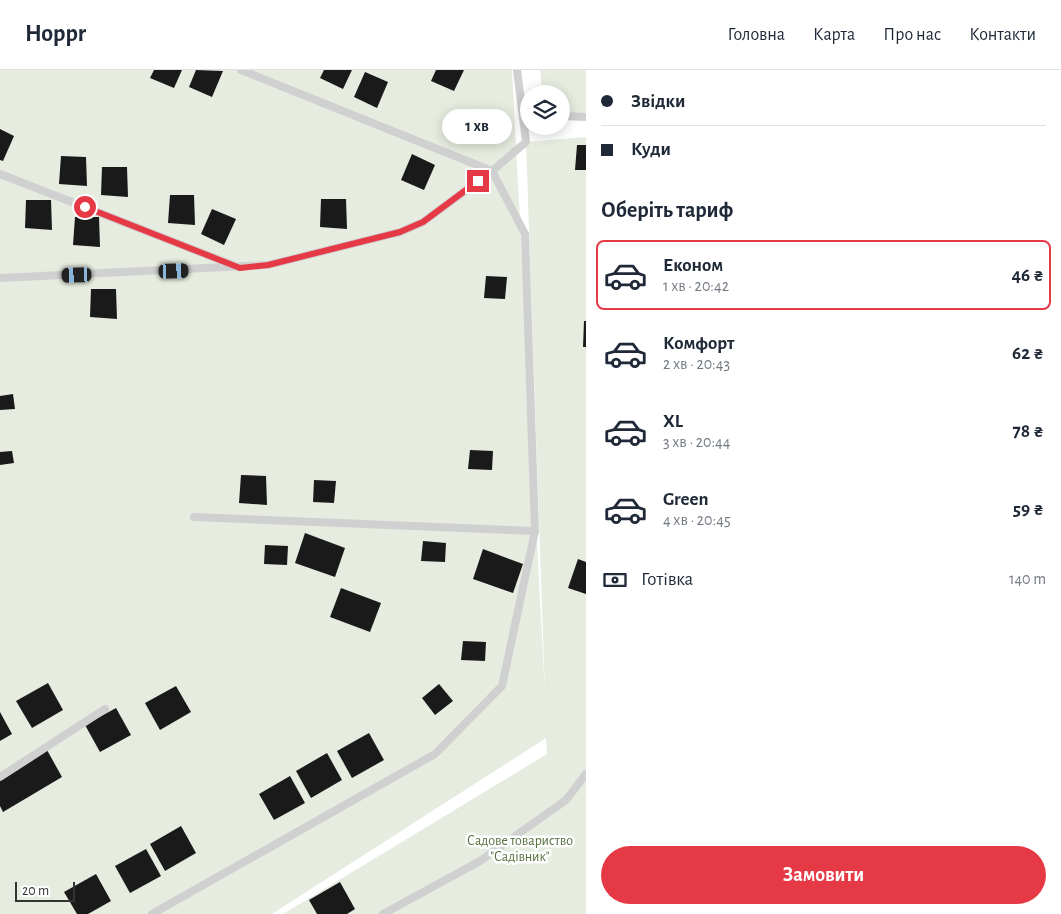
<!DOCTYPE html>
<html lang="uk">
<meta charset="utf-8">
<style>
body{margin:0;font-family:"Alegreya Sans",sans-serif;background:#f2f2f3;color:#1f2937;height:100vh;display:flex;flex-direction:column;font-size:19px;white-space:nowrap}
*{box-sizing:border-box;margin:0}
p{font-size:16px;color:#747a83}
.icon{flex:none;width:28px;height:28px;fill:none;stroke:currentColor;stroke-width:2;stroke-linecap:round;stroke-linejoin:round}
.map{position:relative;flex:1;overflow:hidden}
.panel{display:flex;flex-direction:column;background:#fff;width:475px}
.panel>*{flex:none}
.guide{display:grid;align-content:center;height:110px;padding:0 15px;background:#fff}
.fabs{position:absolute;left:520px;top:15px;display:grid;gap:10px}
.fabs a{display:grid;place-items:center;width:50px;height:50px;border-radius:50%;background:#fff;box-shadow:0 2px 12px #0003;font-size:25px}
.scale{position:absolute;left:15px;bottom:12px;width:60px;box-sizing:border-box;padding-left:5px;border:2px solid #333;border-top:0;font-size:14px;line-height:18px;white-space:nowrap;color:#333;-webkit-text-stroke:4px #fff;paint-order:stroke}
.end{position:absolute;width:22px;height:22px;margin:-11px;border:6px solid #e63946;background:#fff;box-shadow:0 0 0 2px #fff}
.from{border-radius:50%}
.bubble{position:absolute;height:35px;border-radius:18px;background:#fff;box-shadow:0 2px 12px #0003;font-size:16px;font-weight:600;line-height:35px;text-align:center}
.car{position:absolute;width:15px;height:30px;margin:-15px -8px;border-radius:6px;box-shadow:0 0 4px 1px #0007;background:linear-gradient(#222 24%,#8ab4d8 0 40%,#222 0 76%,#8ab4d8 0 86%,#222 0)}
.guide b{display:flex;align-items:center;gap:18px;height:48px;font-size:19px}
.guide b+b{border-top:1px solid #e0e1e3}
.guide i{width:12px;height:12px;background:#1f2937}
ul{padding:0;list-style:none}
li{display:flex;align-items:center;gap:15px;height:70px;margin:0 10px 8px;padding:0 5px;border:2px solid transparent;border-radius:8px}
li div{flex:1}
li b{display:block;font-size:19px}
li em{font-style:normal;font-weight:600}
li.current{border-color:#e63946}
li>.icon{width:45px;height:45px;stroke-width:1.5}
h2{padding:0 15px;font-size:22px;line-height:60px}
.pay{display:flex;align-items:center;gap:12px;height:55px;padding:0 15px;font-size:19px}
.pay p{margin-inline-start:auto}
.action{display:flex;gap:10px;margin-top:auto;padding:10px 15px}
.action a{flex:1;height:58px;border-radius:30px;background:#e63946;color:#fff;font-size:20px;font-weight:600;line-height:58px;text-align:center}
header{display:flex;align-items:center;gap:30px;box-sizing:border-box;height:70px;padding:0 25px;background:#fff;border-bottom:1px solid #e0e1e3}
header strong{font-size:24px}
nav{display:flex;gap:28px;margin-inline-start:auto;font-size:18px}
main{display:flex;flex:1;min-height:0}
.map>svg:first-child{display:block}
.green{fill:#e6ecdf}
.building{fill:#1a1a1a}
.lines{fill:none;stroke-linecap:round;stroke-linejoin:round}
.lane{stroke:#d0d0d0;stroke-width:8}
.route{stroke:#e63946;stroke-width:6}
.labels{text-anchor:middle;stroke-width:5;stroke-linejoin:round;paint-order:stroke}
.park-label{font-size:14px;fill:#56703f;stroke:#fff}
</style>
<header>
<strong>Hoppr</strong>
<nav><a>Головна</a><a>Карта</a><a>Про нас</a><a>Контакти</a></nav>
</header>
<main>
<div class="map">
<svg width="586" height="844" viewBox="0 0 586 844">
<rect width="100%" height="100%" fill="#fff"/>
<g class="green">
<polygon points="0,0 512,0 545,624 526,72 586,67 586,844 283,844 547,684 546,668 272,844 0,844"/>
<polygon points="540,0 586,0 586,43 561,45 561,24 542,24"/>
</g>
<g class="building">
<polygon points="154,0 182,0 174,18 150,8"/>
<polygon points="196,0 223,1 212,27 189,17"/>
<polygon points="324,0 352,0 343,19 320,8"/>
<polygon points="436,0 464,0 454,21 431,11"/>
<polygon points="365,2 388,12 377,38 354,27"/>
<polygon points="0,59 14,66 3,91 0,90"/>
<polygon points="577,75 586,75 586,100 575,100"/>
<polygon points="412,84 435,95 424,120 401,110"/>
<polygon points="61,86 86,87 87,116 59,114"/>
<polygon points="102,97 127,97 128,127 101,125"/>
<polygon points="170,125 194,125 195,155 168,153"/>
<polygon points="321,129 346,129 347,159 320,157"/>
<polygon points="26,130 51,130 52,160 25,158"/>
<polygon points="212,139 236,149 224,175 201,164"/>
<polygon points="75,147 99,147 100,177 73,175"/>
<polygon points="486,206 507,207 505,229 484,228"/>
<polygon points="91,219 116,219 117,249 90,247"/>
<polygon points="584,251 586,251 586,277 583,277"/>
<polygon points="13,324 15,339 0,340 0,326"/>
<polygon points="470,380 493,381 492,400 468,399"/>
<polygon points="12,381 14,393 0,395 0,382"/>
<polygon points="241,405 266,406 267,435 239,433"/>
<polygon points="314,410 336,411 334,433 313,432"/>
<polygon points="305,463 345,478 335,507 295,493"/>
<polygon points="423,471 446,473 445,492 421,491"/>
<polygon points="265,475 288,476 287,495 264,494"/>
<polygon points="483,479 523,494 513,523 473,509"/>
<polygon points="578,489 586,492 586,524 568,518"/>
<polygon points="341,518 381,533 370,562 330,547"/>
<polygon points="463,571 486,572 485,591 461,590"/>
<polygon points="48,613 63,640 32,658 16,631"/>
<polygon points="439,614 453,631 435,645 422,628"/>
<polygon points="176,616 191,642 160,660 145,633"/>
<polygon points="116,638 131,665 100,682 85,655"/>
<polygon points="0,642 12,664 0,671"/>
<polygon points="369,663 384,690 352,708 337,681"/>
<polygon points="47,680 62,707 3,742 0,736 0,709"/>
<polygon points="327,683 342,710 311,728 296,701"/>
<polygon points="290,706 305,733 274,750 259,724"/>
<polygon points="181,756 196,783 165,801 150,774"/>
<polygon points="146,779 161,806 130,823 115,796"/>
<polygon points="96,804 111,831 88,844 77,844 64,822"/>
<polygon points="340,812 355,839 347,844 317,844 309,830"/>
</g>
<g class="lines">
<g class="lane">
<polyline points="561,46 586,47"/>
<polyline points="0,104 238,197"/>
<polyline points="0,208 268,195 400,162 423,152 492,101 526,72 517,0"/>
<polyline points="194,447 535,461"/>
<polyline points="0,707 105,639"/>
<polyline points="152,844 435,684 502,616 535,461 525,164 492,101 241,0"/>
<polyline points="383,844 480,791 566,730 586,704"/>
</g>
</g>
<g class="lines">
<polyline class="route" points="85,137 240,198 268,195 400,162 423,152 478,111"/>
</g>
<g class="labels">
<g class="park-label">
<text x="520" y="775">Садове товариство<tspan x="520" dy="16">"Садівник"</tspan></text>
</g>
</g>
</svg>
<div class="fabs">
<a><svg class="icon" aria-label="layers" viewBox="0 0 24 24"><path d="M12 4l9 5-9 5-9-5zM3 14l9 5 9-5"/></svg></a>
</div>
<div class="scale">20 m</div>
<i class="end from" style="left:85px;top:137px"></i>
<i class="end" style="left:478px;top:111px"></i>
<div class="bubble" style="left:442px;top:39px;width:70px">1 хв</div>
<i class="car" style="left:174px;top:201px;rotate:88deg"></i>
<i class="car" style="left:77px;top:205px;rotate:268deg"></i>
</div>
<section class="panel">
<div class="guide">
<b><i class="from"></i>Звідки</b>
<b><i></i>Куди</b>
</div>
<h2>Оберіть тариф</h2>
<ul>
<li class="current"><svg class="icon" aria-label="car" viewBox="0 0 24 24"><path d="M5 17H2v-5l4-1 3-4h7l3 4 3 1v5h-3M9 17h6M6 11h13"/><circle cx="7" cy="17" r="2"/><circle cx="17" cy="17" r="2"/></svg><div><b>Економ</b><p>1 хв · 20:42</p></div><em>46 ₴</em></li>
<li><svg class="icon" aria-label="car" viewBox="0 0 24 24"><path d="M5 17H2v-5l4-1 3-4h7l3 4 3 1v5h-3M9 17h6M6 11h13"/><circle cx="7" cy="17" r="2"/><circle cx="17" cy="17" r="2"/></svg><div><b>Комфорт</b><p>2 хв · 20:43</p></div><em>62 ₴</em></li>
<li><svg class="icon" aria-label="car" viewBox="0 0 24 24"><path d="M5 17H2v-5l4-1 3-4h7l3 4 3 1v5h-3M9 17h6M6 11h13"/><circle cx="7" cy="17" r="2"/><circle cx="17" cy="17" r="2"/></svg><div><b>XL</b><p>3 хв · 20:44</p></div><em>78 ₴</em></li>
<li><svg class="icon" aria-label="car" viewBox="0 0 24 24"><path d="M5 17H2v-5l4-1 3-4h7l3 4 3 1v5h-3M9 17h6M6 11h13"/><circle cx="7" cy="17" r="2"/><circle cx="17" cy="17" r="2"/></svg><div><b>Green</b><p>4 хв · 20:45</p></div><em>59 ₴</em></li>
</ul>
<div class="pay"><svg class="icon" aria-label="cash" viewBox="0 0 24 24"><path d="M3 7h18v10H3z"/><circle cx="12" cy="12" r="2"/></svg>Готівка<p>140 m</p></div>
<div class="action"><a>Замовити</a></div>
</section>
</main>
